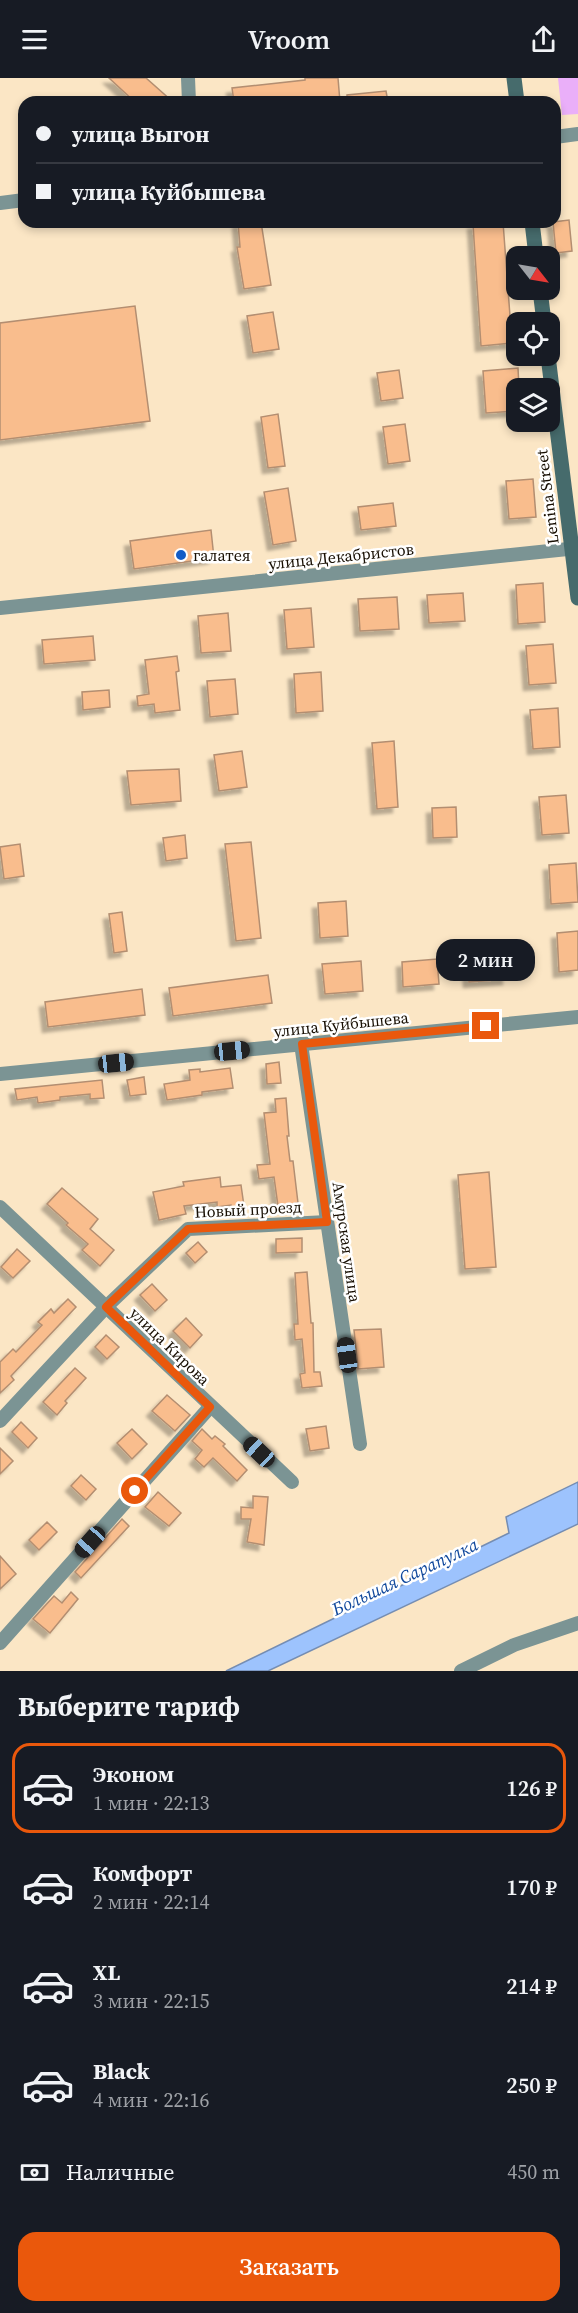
<!DOCTYPE html>
<html lang="ru">
<meta charset="utf-8">
<style>
body{margin:0;font-family:"Source Serif 4",serif;background:#242831;color:#f1f3f6;height:100vh;display:flex;flex-direction:column;font-size:22px;white-space:nowrap}
*{box-sizing:border-box;margin:0}
p{font-size:20px;color:#9ea1a6}
.icon{flex:none;width:33px;height:33px;fill:none;stroke:currentColor;stroke-width:2;stroke-linecap:round;stroke-linejoin:round}
.map{position:relative;height:1593px;overflow:hidden}
.panel{display:flex;flex-direction:column;background:#171b24;flex:1}
.panel>*{flex:none}
.top-card{position:absolute;left:18px;top:18px;width:543px;height:132px;border-radius:18px;box-shadow:0 3px 9px #0003;display:grid;align-content:center;height:132px;padding:0 18px;background:#171b24}
.needle{width:39px;rotate:121deg}
.tools{position:absolute;left:506px;top:168px;display:grid;gap:12px}
.tools a{display:grid;place-items:center;width:54px;height:54px;border-radius:12px;background:#171b24;box-shadow:0 3px 9px #0003;font-size:30px}
.end{position:absolute;width:27px;height:27px;margin:-14px;border:8px solid #ea580c;background:#fff;box-shadow:0 0 0 3px #fff}
.from{border-radius:50%}
.bubble{position:absolute;height:42px;border-radius:18px;background:#171b24;box-shadow:0 3px 9px #0003;font-size:20px;font-weight:600;line-height:42px;text-align:center}
.car{position:absolute;width:18px;height:36px;margin:-18px -9px;border-radius:8px;box-shadow:0 0 4px 2px #0007;background:linear-gradient(#222 24%,#8ab4d8 0 40%,#222 0 76%,#8ab4d8 0 86%,#222 0)}
.top-card b{display:flex;align-items:center;gap:21px;height:57px;font-size:22px}
.top-card b+b{border-top:2px solid #363941}
.top-card i{width:15px;height:15px;background:#f1f3f6}
ul{padding:0;list-style:none}
li{display:flex;align-items:center;gap:18px;height:90px;margin:0 12px 9px;padding:0 6px;border:3px solid transparent;border-radius:18px}
li div{flex:1}
li b{display:block;font-size:22px}
li em{font-style:normal;font-weight:600}
li.on{border-color:#ea580c}
li>.icon{width:54px;height:54px;stroke-width:1.5}
h2{padding:0 18px;font-size:27px;line-height:72px}
.pay{display:flex;align-items:center;gap:15px;height:66px;padding:0 18px;font-size:22px}
.pay p{margin-inline-start:auto}
.cta{display:flex;gap:12px;margin-top:auto;padding:12px 18px}
.cta a{flex:1;height:69px;border-radius:18px;background:#ea580c;color:#fff;font-size:24px;font-weight:600;line-height:69px;text-align:center}
header{display:flex;justify-content:space-between;align-items:center;height:78px;padding:0 18px;background:#171b24;font-size:27px;font-weight:600}
.map>svg:first-child{display:block}
.green{fill:#eaaff9}
.water{fill:#9dc3fd;stroke:#758db2;stroke-width:1.5}
.building{fill:#f9bd8d;stroke:#b38e71;stroke-width:1.5;filter:url(#shadow)}
.lines{fill:none;stroke-linecap:round;stroke-linejoin:round}
.street{stroke:#7b9494;stroke-width:14}
.secondary{stroke:#466b6c;stroke-width:15}
.route{stroke:#ea580c;stroke-width:8}
.poi-dot{fill:#135cc7;stroke:#fff;stroke-width:2}
.labels{text-anchor:middle;stroke-width:5;stroke-linejoin:round;paint-order:stroke}
.street-label{font-size:16px;fill:#170e02;stroke:#fff}
.poi-label{font-size:16px;fill:#170e02;stroke:#fff;text-anchor:start}
.water-label{font-size:18px;font-style:italic;fill:#0f479b;stroke:#fff}
</style>
<header><svg class="icon" aria-label="menu" viewBox="0 0 24 24"><path d="M4 6h16M4 12h16M4 18h16"/></svg>Vroom<svg class="icon" aria-label="share" viewBox="0 0 24 24"><path d="M12 15V3M7 8l5-5 5 5M5 13v7h14v-7"/></svg></header>
<div class="map">
<svg width="578" height="1593" viewBox="0 0 578 1593">
<defs>
<filter id="shadow"><feDropShadow dx="-5.5" dy="5.5" stdDeviation="1.5" flood-color="#0004"/></filter>
</defs>
<rect width="100%" height="100%" fill="#fbe6c5"/>
<polygon class="green" points="558,0 578,0 578,36 562,37"/>
<polygon class="water" points="578,1404 578,1446 268,1593 226,1593 509,1455 506,1439"/>
<g class="building">
<polygon points="109,0 146,0 173,24 135,24"/>
<polygon points="305,0 338,0 340,24 234,24 232,10 305,2"/>
<polygon points="386,13 388,24 347,24 347,17"/>
<polygon points="569,142 572,173 556,175 553,144"/>
<polygon points="238,144 261,144 271,207 244,211 237,169 240,169"/>
<polygon points="503,144 512,265 481,268 473,146"/>
<polygon points="135,228 150,343 0,362 0,245"/>
<polygon points="273,234 279,271 253,275 247,238"/>
<polygon points="518,290 519,310 516,310 516,333 486,335 483,293"/>
<polygon points="399,292 403,320 381,323 377,295"/>
<polygon points="278,336 285,388 268,390 261,339"/>
<polygon points="405,346 410,383 388,386 383,349"/>
<polygon points="533,401 536,439 509,441 506,403"/>
<polygon points="288,410 296,463 273,467 264,414"/>
<polygon points="393,425 396,448 361,452 358,429"/>
<polygon points="211,452 214,480 134,491 130,463"/>
<polygon points="543,505 545,544 518,546 516,507"/>
<polygon points="463,515 465,543 429,545 427,517"/>
<polygon points="397,519 399,551 360,553 358,521"/>
<polygon points="311,530 314,569 287,571 284,532"/>
<polygon points="228,535 231,573 201,575 198,538"/>
<polygon points="93,558 95,582 44,586 42,562"/>
<polygon points="553,566 556,605 529,607 526,568"/>
<polygon points="177,578 179,593 176,594 180,632 155,635 154,626 138,628 137,618 149,616 145,582"/>
<polygon points="321,594 323,633 296,635 294,596"/>
<polygon points="235,601 238,636 210,639 207,603"/>
<polygon points="109,612 110,629 83,632 82,614"/>
<polygon points="558,630 560,669 533,671 530,632"/>
<polygon points="394,663 398,729 377,731 372,665"/>
<polygon points="242,673 247,709 219,713 214,677"/>
<polygon points="179,691 181,723 131,727 127,693"/>
<polygon points="566,717 569,755 542,757 539,719"/>
<polygon points="456,729 457,759 433,760 432,730"/>
<polygon points="185,757 187,780 166,783 163,760"/>
<polygon points="251,764 261,860 236,863 225,766"/>
<polygon points="20,766 24,798 4,801 0,769"/>
<polygon points="576,785 578,824 551,826 549,787"/>
<polygon points="346,823 348,858 320,860 318,825"/>
<polygon points="122,834 127,873 114,875 109,836"/>
<polygon points="578,853 578,892 559,894 557,855"/>
<polygon points="506,874 508,901 469,904 467,877"/>
<polygon points="437,881 439,906 403,909 402,884"/>
<polygon points="361,883 363,913 325,916 322,886"/>
<polygon points="268,897 272,925 173,938 169,910"/>
<polygon points="142,911 145,937 48,949 45,924"/>
<polygon points="279,984 281,1005 267,1006 266,986"/>
<polygon points="230,990 233,1010 202,1014 202,1017 167,1022 164,1006 190,1002 189,992 200,991 200,994"/>
<polygon points="144,999 146,1016 130,1018 127,1002"/>
<polygon points="102,1002 104,1020 90,1021 90,1016 60,1019 60,1022 38,1025 37,1019 17,1022 15,1011"/>
<polygon points="286,1020 289,1058 287,1058 290,1083 293,1083 298,1125 278,1128 274,1099 259,1101 257,1087 270,1086 264,1035 276,1034 275,1021"/>
<polygon points="489,1094 496,1189 465,1191 458,1097"/>
<polygon points="220,1099 221,1109 241,1107 244,1128 231,1130 231,1127 217,1129 217,1124 184,1128 186,1136 159,1142 153,1114 184,1108 183,1104"/>
<polygon points="62,1110 98,1141 90,1151 114,1172 100,1188 82,1172 88,1166 66,1147 68,1145 47,1126"/>
<polygon points="302,1160 302,1174 276,1175 276,1161"/>
<polygon points="198,1164 207,1174 195,1185 186,1175"/>
<polygon points="17,1171 30,1183 13,1200 1,1189"/>
<polygon points="307,1194 311,1245 313,1245 314,1294 320,1294 322,1308 302,1310 300,1296 305,1295 302,1261 295,1262 294,1246 298,1246 295,1195"/>
<polygon points="152,1206 167,1222 155,1233 140,1217"/>
<polygon points="68,1221 76,1229 11,1298 14,1302 0,1315 0,1284 13,1271 16,1274 42,1247 38,1244 51,1231 54,1235"/>
<polygon points="186,1240 202,1257 190,1270 173,1253"/>
<polygon points="381,1251 384,1289 358,1291 354,1252"/>
<polygon points="106,1257 119,1269 107,1281 95,1269"/>
<polygon points="75,1290 86,1300 65,1323 67,1325 57,1337 43,1324"/>
<polygon points="167,1317 190,1337 175,1353 152,1333"/>
<polygon points="21,1344 37,1360 28,1370 12,1354"/>
<polygon points="326,1348 329,1370 310,1373 306,1351"/>
<polygon points="132,1351 147,1366 132,1381 117,1365"/>
<polygon points="202,1351 212,1361 215,1358 225,1366 223,1368 247,1392 237,1403 213,1380 204,1389 195,1381 202,1372 192,1363"/>
<polygon points="0,1370 13,1383 0,1396"/>
<polygon points="81,1397 96,1411 86,1422 71,1408"/>
<polygon points="158,1414 181,1435 169,1448 145,1429"/>
<polygon points="253,1418 268,1419 264,1467 247,1464 251,1441 241,1441 241,1429 253,1430"/>
<polygon points="122,1441 129,1448 81,1500 75,1494"/>
<polygon points="47,1444 57,1454 39,1472 29,1462"/>
<polygon points="0,1478 16,1496 0,1511"/>
<polygon points="71,1514 78,1521 50,1555 33,1541 54,1518 62,1525"/>
</g>
<g class="lines">
<g class="street">
<polyline points="188,0 189,24"/>
<polyline points="555,59 578,56"/>
<polyline points="0,125 24,122"/>
<polyline points="0,530 578,470"/>
<polyline points="301,966 360,1366"/>
<polyline points="0,996 578,939"/>
<polyline points="0,1129 292,1404"/>
<polyline points="0,1343 106,1229 188,1151 327,1144"/>
<polyline points="0,1565 210,1329"/>
<polyline points="461,1593 514,1567 578,1545"/>
</g>
<g class="secondary">
<polyline points="514,0 517,24"/>
<polyline points="532,144 536,178"/>
<polyline points="540,212 544,244"/>
<polyline points="548,278 578,520"/>
</g>
</g>
<g class="lines">
<polyline class="route" points="135,1413 210,1329 106,1229 188,1151 327,1144 302,966 486,948"/>
</g>
<circle class="poi-dot" cx="181" cy="477" r="6"/>
<g class="labels">
<g class="street-label">
<text transform="translate(547 419) rotate(-97)" y="6">Lenina Street</text>
<text transform="translate(341 478) rotate(-6)" y="6">улица Декабристов</text>
<text transform="translate(341 946) rotate(-6)" y="6">улица Куйбышева</text>
<text transform="translate(248 1131) rotate(-3)" y="6">Новый проезд</text>
<text transform="translate(347 1164) rotate(82)" y="6">Амурская улица</text>
<text transform="translate(170 1268) rotate(44)" y="6">улица Кирова</text>
</g>
<g class="poi-label">
<text x="193" y="483">галатея</text>
</g>
<g class="water-label">
<text transform="translate(405 1499) rotate(-25)" y="6">Большая Сарапулка</text>
</g>
</g>
</svg>
<div class="tools">
<a><svg class="needle" viewBox="-14 -14 28 28"><path d="M0-13l5 13h-10z" fill="#e53935"/><path d="M0 13l5-13h-10z" fill="#9ea1a6"/></svg></a>
<a><svg class="icon" aria-label="locate" viewBox="0 0 24 24"><circle cx="12" cy="12" r="6"/><path d="M12 2v4M12 18v4M2 12h4M18 12h4"/></svg></a>
<a><svg class="icon" aria-label="layers" viewBox="0 0 24 24"><path d="M12 4l9 5-9 5-9-5zM3 14l9 5 9-5"/></svg></a>
</div>
<i class="end from" style="left:135px;top:1413px"></i>
<i class="end" style="left:486px;top:948px"></i>
<div class="bubble" style="left:436px;top:861px;width:99px">2 мин</div>
<i class="car" style="left:232px;top:973px;rotate:84deg"></i>
<i class="car" style="left:116px;top:985px;rotate:84deg"></i>
<i class="car" style="left:347px;top:1277px;rotate:352deg"></i>
<i class="car" style="left:259px;top:1374px;rotate:313deg"></i>
<i class="car" style="left:90px;top:1464px;rotate:222deg"></i>
<div class="top-card">
<b><i class="from"></i>улица Выгон</b>
<b><i></i>улица Куйбышева</b>
</div>
</div>
<section class="panel">
<h2>Выберите тариф</h2>
<ul>
<li class="on"><svg class="icon" aria-label="car" viewBox="0 0 24 24"><path d="M5 17H2v-5l4-1 3-4h7l3 4 3 1v5h-3M9 17h6M6 11h13"/><circle cx="7" cy="17" r="2"/><circle cx="17" cy="17" r="2"/></svg><div><b>Эконом</b><p>1 мин · 22:13</p></div><em>126 ₽</em></li>
<li><svg class="icon" aria-label="car" viewBox="0 0 24 24"><path d="M5 17H2v-5l4-1 3-4h7l3 4 3 1v5h-3M9 17h6M6 11h13"/><circle cx="7" cy="17" r="2"/><circle cx="17" cy="17" r="2"/></svg><div><b>Комфорт</b><p>2 мин · 22:14</p></div><em>170 ₽</em></li>
<li><svg class="icon" aria-label="car" viewBox="0 0 24 24"><path d="M5 17H2v-5l4-1 3-4h7l3 4 3 1v5h-3M9 17h6M6 11h13"/><circle cx="7" cy="17" r="2"/><circle cx="17" cy="17" r="2"/></svg><div><b>XL</b><p>3 мин · 22:15</p></div><em>214 ₽</em></li>
<li><svg class="icon" aria-label="car" viewBox="0 0 24 24"><path d="M5 17H2v-5l4-1 3-4h7l3 4 3 1v5h-3M9 17h6M6 11h13"/><circle cx="7" cy="17" r="2"/><circle cx="17" cy="17" r="2"/></svg><div><b>Black</b><p>4 мин · 22:16</p></div><em>250 ₽</em></li>
</ul>
<div class="pay"><svg class="icon" aria-label="cash" viewBox="0 0 24 24"><path d="M3 7h18v10H3z"/><circle cx="12" cy="12" r="2"/></svg>Наличные<p>450 m</p></div>
<div class="cta"><a>Заказать</a></div>
</section>
